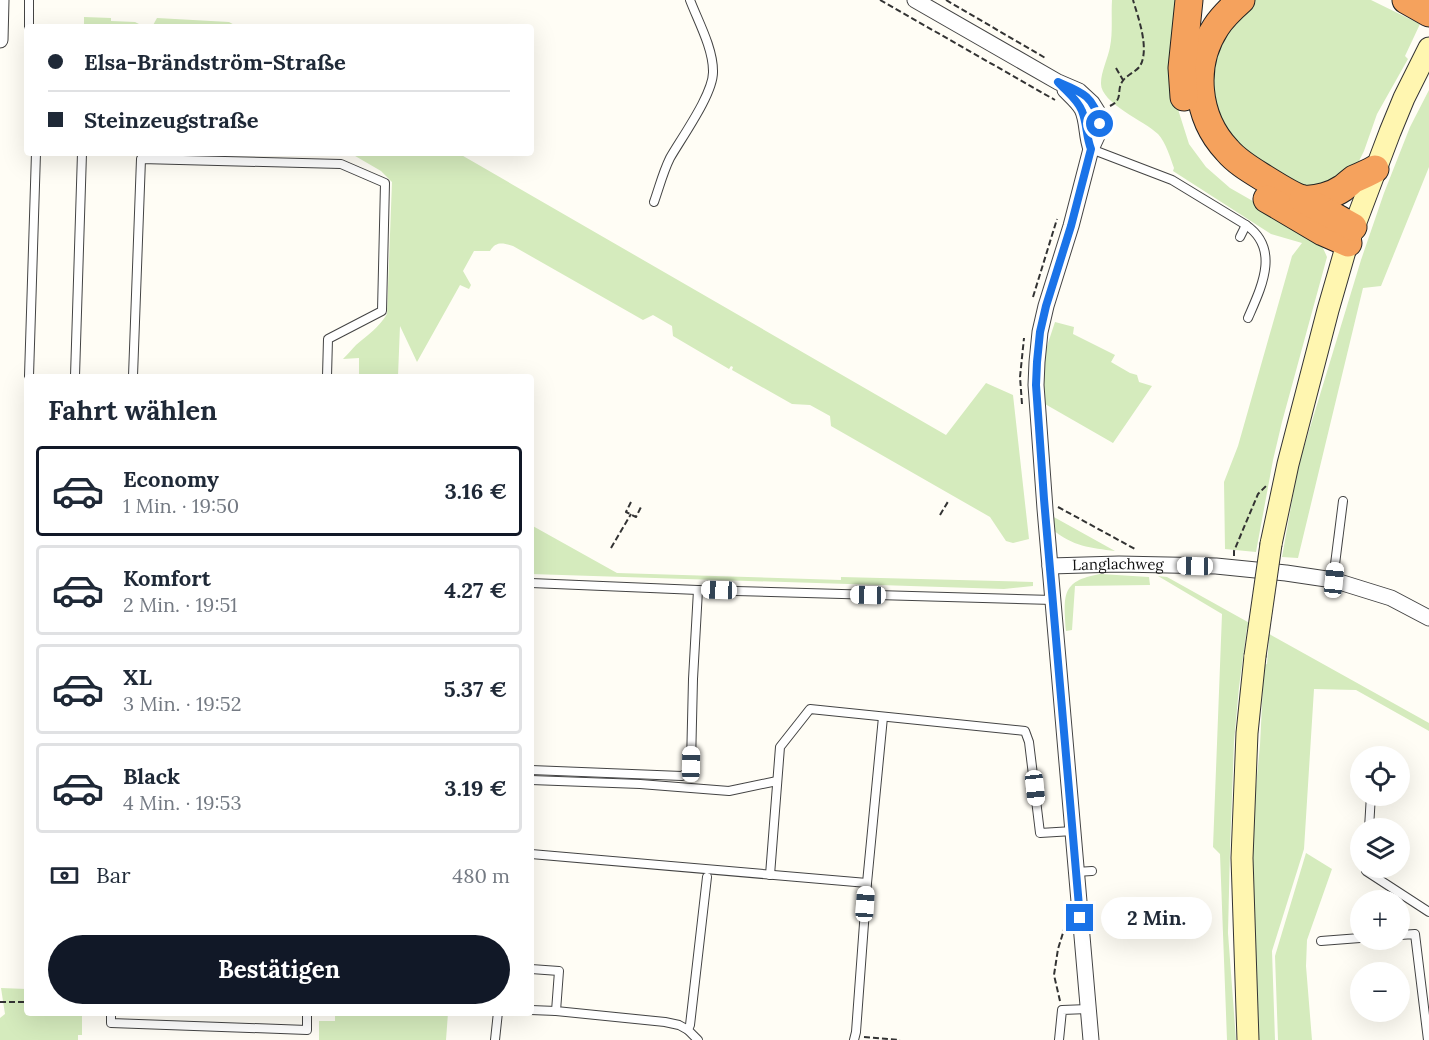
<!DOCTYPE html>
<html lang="de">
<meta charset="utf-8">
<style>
body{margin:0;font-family:Lora,serif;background:#f2f2f3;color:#1f2937;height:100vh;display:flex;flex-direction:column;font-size:22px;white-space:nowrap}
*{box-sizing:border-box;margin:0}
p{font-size:20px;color:#747a83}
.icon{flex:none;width:33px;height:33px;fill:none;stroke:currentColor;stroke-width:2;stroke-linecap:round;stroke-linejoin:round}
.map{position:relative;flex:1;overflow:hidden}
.drawer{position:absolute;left:24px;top:374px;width:510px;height:642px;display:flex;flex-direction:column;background:#fff;border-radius:6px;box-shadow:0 6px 24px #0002}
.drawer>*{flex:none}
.guide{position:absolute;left:24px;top:24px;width:510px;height:132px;border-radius:6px;box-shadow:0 6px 24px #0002;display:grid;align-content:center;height:132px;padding:0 24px;background:#fff}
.tools{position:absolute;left:1350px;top:746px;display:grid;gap:12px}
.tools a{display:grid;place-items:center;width:60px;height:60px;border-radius:50%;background:#fff;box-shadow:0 6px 24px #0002;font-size:30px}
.end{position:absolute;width:27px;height:27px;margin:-14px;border:8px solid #1a73e8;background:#fff;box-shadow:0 0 0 3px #fff}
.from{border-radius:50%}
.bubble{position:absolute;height:42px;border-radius:21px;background:#fff;box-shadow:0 6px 24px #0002;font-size:20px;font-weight:800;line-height:42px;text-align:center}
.car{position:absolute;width:18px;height:36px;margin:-18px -9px;border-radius:8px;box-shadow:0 0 4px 2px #0007;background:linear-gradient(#fff 24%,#345 0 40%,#fff 0 76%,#345 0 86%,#fff 0)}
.guide b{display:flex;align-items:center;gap:21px;height:57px;font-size:22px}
.guide b+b{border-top:2px solid #e0e1e3}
.guide i{width:15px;height:15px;background:#1f2937}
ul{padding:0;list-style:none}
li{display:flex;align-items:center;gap:18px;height:90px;margin:0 12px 9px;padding:0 12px;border:3px solid #e0e1e3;border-radius:6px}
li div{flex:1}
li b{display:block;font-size:22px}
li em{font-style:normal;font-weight:800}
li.active{border-color:#111827}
li>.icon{width:54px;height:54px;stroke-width:1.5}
h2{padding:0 24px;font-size:27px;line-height:72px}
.pay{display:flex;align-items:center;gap:15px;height:66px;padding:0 24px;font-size:22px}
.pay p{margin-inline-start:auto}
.primary-button{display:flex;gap:12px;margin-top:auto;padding:12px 24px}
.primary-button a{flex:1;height:69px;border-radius:36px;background:#111827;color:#fff;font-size:24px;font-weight:800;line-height:69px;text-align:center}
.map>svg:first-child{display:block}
.green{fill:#d5ebbd}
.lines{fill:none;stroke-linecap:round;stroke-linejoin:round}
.lane-casing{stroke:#444;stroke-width:10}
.street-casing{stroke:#444;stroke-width:17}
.secondary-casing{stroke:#333;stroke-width:23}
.highway-casing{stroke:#222;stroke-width:29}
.path{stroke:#333;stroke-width:2;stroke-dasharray:6 3;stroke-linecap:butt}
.lane{stroke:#fff;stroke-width:8}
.street{stroke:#fff;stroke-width:15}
.secondary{stroke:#fff6b0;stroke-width:21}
.highway{stroke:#f5a25d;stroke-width:27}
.secondary-bridge-casing{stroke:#333;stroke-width:23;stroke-linecap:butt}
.secondary-bridge{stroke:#fff6b0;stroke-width:21}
.route{stroke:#1a73e8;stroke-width:8}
.labels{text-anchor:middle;stroke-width:6;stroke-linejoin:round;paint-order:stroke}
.street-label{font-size:15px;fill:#111;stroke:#fff}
</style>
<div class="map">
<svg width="1429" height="1040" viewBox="0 0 1429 1040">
<rect width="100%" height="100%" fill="#fffdf5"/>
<g class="green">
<path d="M1112 0H1179L1176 103 1189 144 1206 167 1230 188 1319 239 1327 257 1282 422 1273 460 1256 552 1225 549 1224 482 1238 446 1292 256 1302 243 1271 234 1173 171 1174 168C1170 157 1166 143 1158 134 1145 121 1100 103 1101 83 1101 72 1108 58 1110 47 1113 32 1111 15 1112 0Z"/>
<polygon points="1252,0 1371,0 1420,24 1405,56 1408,59 1377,114 1364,151 1354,171 1314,191 1230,145 1206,80 1232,17"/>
<polygon points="84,17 111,18 111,21 135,22 145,27 84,27"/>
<polygon points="157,18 229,22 238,27 152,27"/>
<polygon points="1429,90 1429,167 1381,286 1363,288 1298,558 1282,557 1298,467 1361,260 1384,193 1410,127"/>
<path d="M350 153H458L946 435 986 383 1013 395 1029 539 1013 543 1006 541 990 517 831 426 830 416 810 405 792 404 732 370 733 367 731 366 729 369 673 336 672 326 653 315 643 320 513 246C503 243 496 241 490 251H474L463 271 471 285 469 289 460 285 417 362 400 326 398 376H359V358L343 359C348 354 352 349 356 345 368 335 379 327 387 314L392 182 381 171Z"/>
<polygon points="1055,322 1074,327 1073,334 1115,355 1111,362 1130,373 1137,375 1139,382 1152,386 1113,443 1045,404 1043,388 1045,352"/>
<path d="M1052 516 1115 551C1091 548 1072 546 1053 530Z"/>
<polygon points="531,525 617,573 841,580 841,577 1033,582 1033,586 1004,589 531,574"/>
<path d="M1100 574 1149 577 1150 585 1075 586 1072 630 1066 631C1064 596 1060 581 1100 574Z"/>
<polygon points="1158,576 1167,577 1429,723 1429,731 1356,690 1314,689 1304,849 1272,951 1275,1040 1257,1040 1250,849 1260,745 1264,665 1267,664 1269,639 1247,628 1239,687 1234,742 1230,850 1228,933 1236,1040 1227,1040 1220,854 1213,847 1222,614"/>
<polygon points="1306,853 1332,869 1307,940 1306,966 1312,1040 1278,1040 1275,956"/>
<polygon points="1,988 27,989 27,1012 82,1013 82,1035 78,1035 78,1040 0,1040 0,1018 5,1014"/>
<polygon points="335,1013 448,1013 446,1040 319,1040 319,1021 335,1021"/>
</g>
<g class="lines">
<g class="lane-casing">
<g id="lane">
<polyline points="29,27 29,0"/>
<polyline points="1091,149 1172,180 1246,225 1240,237"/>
<path d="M654 202C659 188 663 172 670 158 682 137 714 93 713 71 713 48 698 21 690 0"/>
<path d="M1246 225C1281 249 1261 288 1248 318"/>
<polyline points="29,376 36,153"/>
<polyline points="75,376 82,153"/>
<polyline points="133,376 141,159 341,164 385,183 382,311 328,339 327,376"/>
<polyline points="1333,580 1343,501"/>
<polyline points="531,583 698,590"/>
<polyline points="531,770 682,776 689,771 691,764 693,679 698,590 1053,600"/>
<polyline points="531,780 640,784 729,791 777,781"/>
<polyline points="1369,828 1371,795"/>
<polyline points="531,854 867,883"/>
<polyline points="1367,867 1366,871 1429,912"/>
<polyline points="1076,872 1092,871"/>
<polyline points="770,875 780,747 810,709 1025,731 1029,742 1040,833 1073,831"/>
<polyline points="1400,935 1415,934 1428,1040"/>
<polyline points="1321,941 1360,938"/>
<polyline points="531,969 559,971 556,1011 665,1022 679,1025 688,1030"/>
<polyline points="531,1010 556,1011"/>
<polyline points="111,1012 111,1023 307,1030 307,1012"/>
<polyline points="495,1040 498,1012"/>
<polyline points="698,1040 688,1030 690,1025 707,877"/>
<polyline points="854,1040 856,1032 867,883 883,717"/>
<polyline points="1059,1040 1062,1010 1088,1009"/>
</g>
</g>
<g class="street-casing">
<g id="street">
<polyline points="915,0 1058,82 1079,91 1092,103 1097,111 1100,124 1097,136 1091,149 1071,226 1046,306 1040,332 1037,362 1036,385 1045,509 1091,1040"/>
<polyline points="0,40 1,0"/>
<path d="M1065 90C1071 96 1078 102 1082 109 1088 121 1086 136 1091 149"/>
<path id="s1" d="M1050 566 1119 564 1216 566 1286 573 1333 580 1391 598 1429 618"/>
</g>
</g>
<g class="secondary-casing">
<g id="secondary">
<polyline points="1271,544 1288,464 1328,310 1345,251 1390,132 1404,98 1429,48"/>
<polyline points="1248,1040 1242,858 1247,733 1255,656"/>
</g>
</g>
<g class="highway-casing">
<g id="highway">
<path d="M1241 0C1232 8 1223 16 1216 27 1191 65 1196 117 1227 150 1237 162 1251 170 1264 178 1272 183 1296 198 1304 199 1317 200 1333 195 1343 188 1347 185 1350 182 1354 179 1361 176 1368 173 1375 169"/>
<polyline points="1406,0 1429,13"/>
<polyline points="1184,97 1182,68 1189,0"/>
<polyline points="1267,199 1323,232 1348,243"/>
<polyline points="1303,199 1353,227"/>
</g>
</g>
<g class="path">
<polyline points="880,0 1055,100"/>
<polyline points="946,0 1047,59"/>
<polyline points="1116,68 1123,80"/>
<path d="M1110 106C1124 99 1116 92 1122 82 1126 75 1136 72 1140 66 1150 49 1138 17 1133 0"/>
<polyline points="1033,297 1057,219"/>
<polyline points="1022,404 1020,377 1024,338"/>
<polyline points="631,502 626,512 636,517 641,507"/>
<polyline points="1058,507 1135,549"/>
<polyline points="940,515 949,500"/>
<polyline points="611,548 631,514"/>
<polyline points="1234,556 1234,551 1258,494 1266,486"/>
<polyline points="1060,1001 1054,975 1058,949 1066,923"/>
<polyline points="0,1002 27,1002"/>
<polyline points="864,1037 900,1040"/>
</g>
<use href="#lane" class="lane"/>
<use href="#street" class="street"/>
<use href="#secondary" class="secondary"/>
<use href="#highway" class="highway"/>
<g class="secondary-bridge-casing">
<polyline id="secondary-bridge" points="1255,656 1271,544"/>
</g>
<use href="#secondary-bridge" class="secondary-bridge"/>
</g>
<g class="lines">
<path class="route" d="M1080 918 1044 499 1036 385 1037 362 1040 332 1046 306 1071 226 1091 149C1086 136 1087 123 1082 111 1078 100 1066 91 1058 82 1082 92 1094 96 1100 124"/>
</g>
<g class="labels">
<g class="street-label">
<text dy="5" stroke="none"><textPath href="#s1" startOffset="68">Langlachweg</textPath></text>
</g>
</g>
</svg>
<div class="tools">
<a><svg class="icon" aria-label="locate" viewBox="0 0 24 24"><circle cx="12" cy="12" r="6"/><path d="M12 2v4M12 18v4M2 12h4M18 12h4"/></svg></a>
<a><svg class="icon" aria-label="layers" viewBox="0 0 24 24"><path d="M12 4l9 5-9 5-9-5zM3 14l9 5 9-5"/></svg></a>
<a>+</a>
<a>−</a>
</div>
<i class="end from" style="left:1100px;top:124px"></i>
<i class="end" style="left:1080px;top:918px"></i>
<div class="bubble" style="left:1101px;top:897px;width:111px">2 Min.</div>
<i class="car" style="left:1195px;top:566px;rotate:271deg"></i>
<i class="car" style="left:1334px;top:580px;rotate:6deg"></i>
<i class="car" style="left:719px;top:590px;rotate:272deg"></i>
<i class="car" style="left:868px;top:595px;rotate:271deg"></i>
<i class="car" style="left:691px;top:764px;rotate:1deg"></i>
<i class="car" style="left:1035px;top:788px;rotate:174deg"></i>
<i class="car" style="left:865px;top:904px;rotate:4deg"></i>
<div class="guide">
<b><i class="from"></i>Elsa-Brändström-Straße</b>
<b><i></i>Steinzeugstraße</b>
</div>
<section class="drawer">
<h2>Fahrt wählen</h2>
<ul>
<li class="active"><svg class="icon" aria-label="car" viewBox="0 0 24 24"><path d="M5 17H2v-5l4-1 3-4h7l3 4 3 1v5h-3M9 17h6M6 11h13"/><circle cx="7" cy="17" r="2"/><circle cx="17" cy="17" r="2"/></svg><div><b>Economy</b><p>1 Min. · 19:50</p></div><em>3.16 €</em></li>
<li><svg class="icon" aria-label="car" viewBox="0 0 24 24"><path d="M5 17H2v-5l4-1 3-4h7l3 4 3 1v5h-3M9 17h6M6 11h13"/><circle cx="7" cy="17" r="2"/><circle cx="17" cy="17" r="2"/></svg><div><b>Komfort</b><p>2 Min. · 19:51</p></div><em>4.27 €</em></li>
<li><svg class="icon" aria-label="car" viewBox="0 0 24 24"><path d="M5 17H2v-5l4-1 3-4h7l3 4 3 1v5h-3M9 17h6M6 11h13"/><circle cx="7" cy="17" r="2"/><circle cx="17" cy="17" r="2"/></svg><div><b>XL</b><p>3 Min. · 19:52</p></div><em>5.37 €</em></li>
<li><svg class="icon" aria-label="car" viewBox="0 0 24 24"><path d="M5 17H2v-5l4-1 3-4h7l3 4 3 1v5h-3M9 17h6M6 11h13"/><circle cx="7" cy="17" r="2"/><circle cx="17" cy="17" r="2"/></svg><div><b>Black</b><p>4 Min. · 19:53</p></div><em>3.19 €</em></li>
</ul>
<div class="pay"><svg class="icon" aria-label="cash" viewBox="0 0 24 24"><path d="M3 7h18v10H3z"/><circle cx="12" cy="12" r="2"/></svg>Bar<p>480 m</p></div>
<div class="primary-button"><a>Bestätigen</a></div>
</section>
</div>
